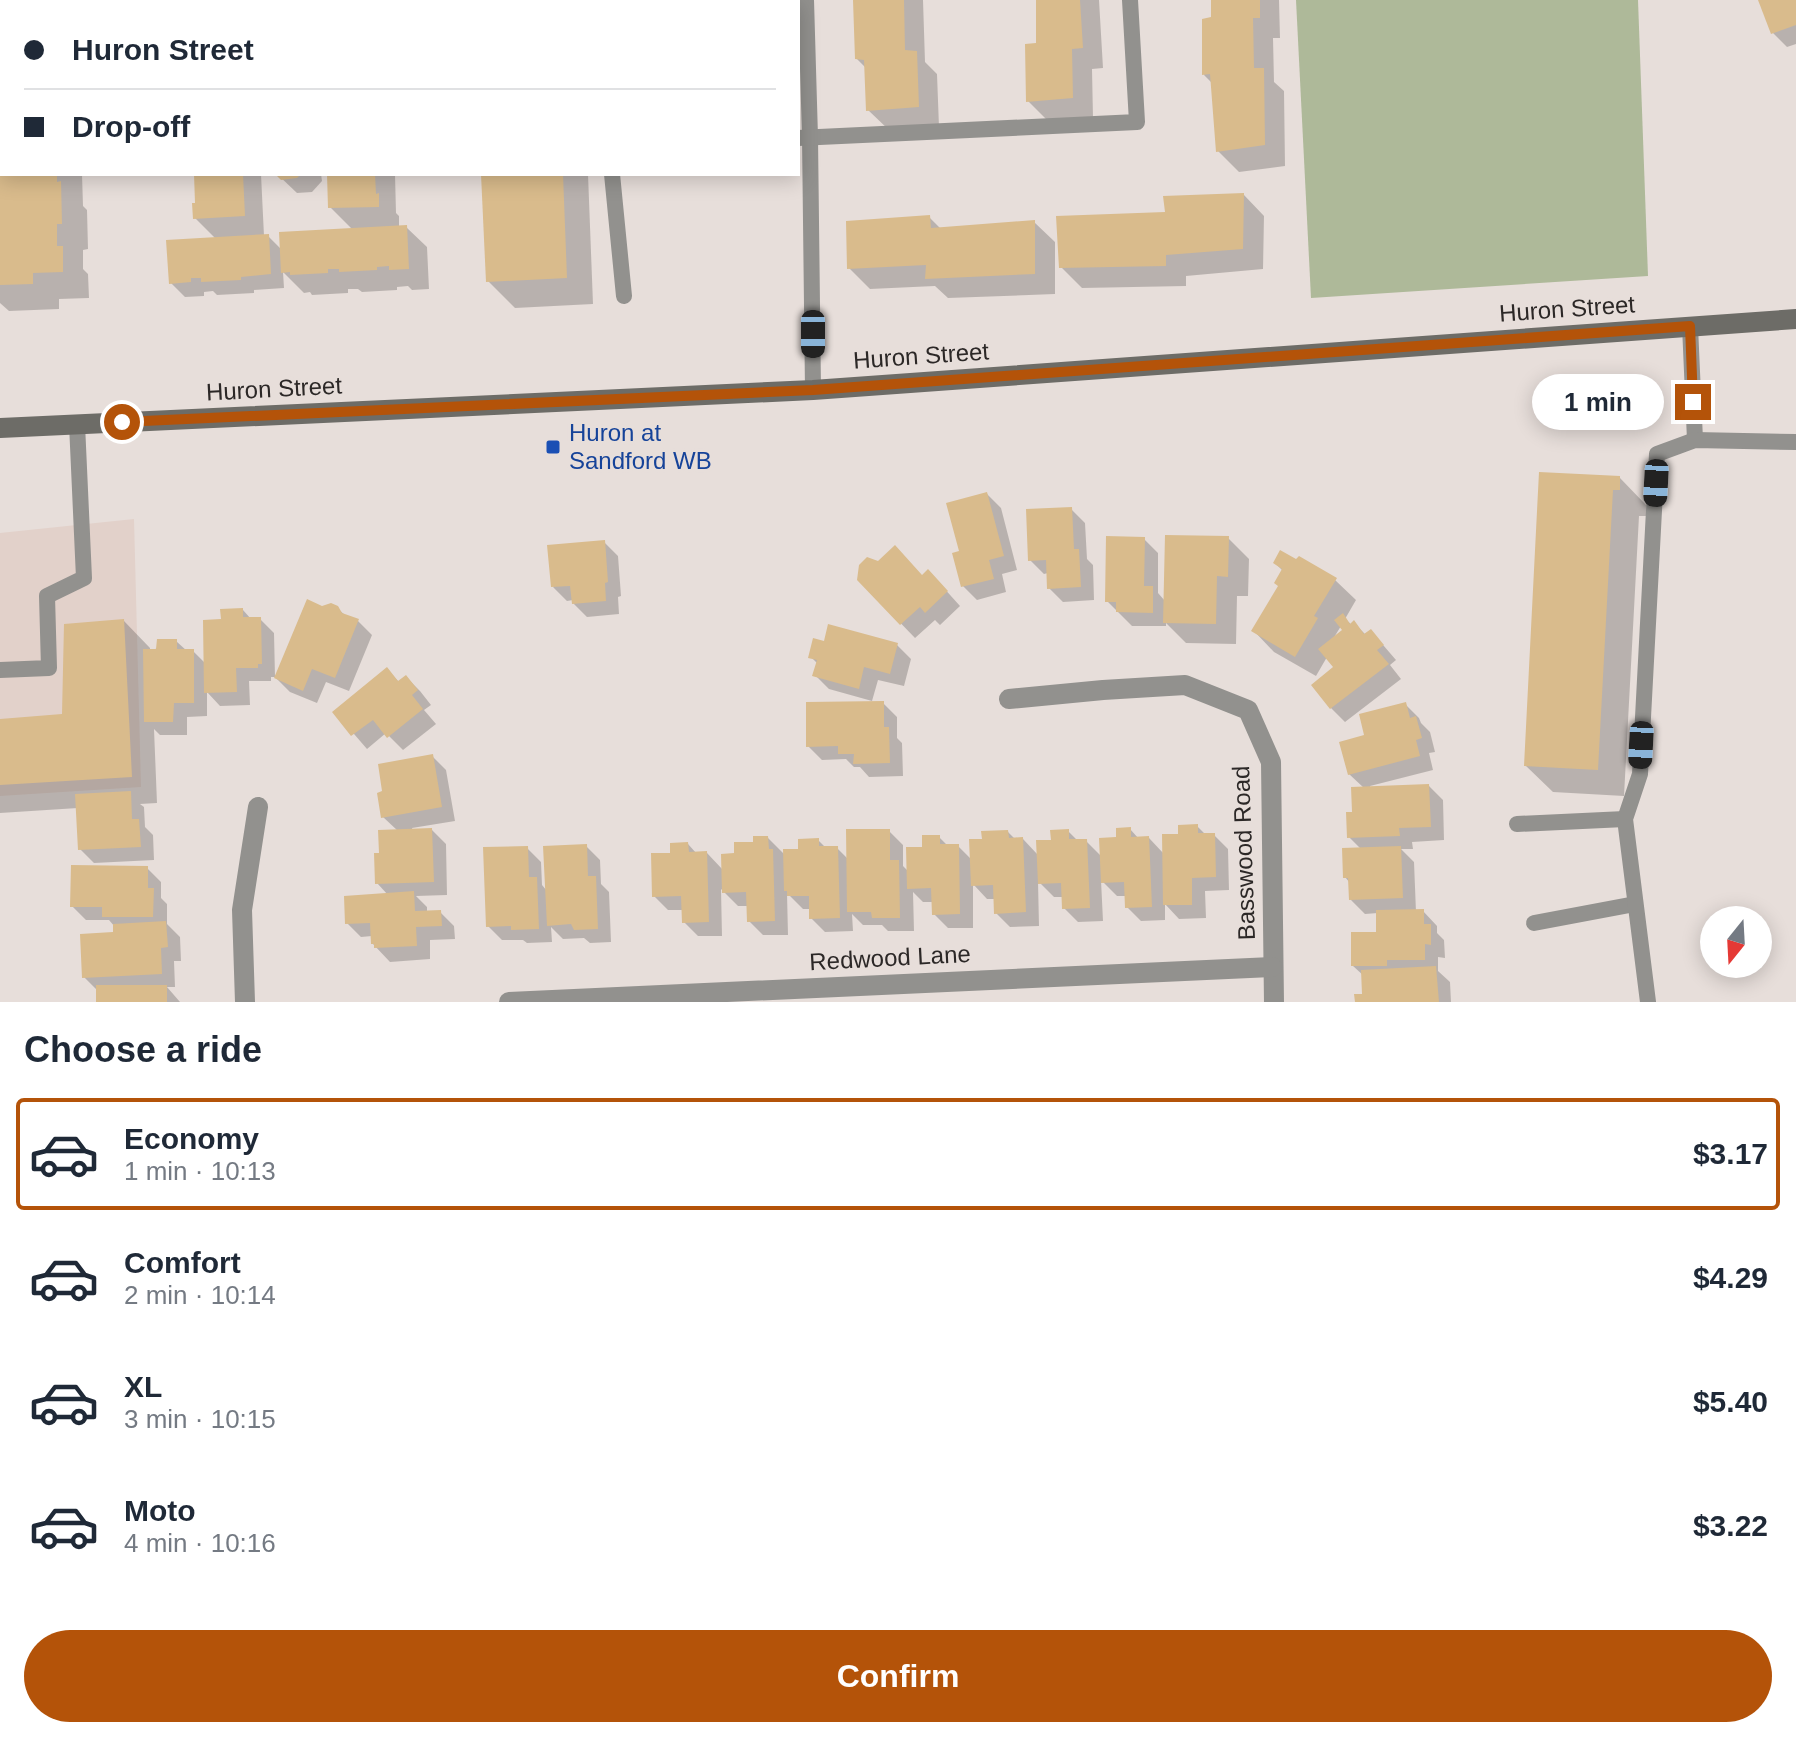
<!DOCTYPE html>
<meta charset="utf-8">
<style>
body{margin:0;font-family:Arial,sans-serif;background:#f6f6f7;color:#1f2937;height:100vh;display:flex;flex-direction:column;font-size:30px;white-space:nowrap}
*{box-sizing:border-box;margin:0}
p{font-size:26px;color:#747a83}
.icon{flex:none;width:44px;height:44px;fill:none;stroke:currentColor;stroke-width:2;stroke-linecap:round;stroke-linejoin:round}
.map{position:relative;height:1002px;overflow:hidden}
.sheet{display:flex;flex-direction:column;background:#fff;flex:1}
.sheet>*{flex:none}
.top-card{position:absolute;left:0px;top:0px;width:800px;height:176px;box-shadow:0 4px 20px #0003;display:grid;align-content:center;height:176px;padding:0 24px;background:#fff}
.needle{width:52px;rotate:198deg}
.tools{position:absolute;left:1700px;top:906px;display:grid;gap:16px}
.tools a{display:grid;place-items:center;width:72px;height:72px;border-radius:50%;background:#fff;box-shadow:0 4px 20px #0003;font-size:40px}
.end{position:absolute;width:36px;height:36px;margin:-18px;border:10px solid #b45309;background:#fff;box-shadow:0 0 0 4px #fff}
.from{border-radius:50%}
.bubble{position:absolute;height:56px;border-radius:28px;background:#fff;box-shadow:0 4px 20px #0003;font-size:26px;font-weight:700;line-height:56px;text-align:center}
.car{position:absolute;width:24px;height:48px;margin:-24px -12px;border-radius:10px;box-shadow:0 0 6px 2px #0007;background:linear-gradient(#222 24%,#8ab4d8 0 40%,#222 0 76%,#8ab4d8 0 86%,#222 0)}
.top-card b{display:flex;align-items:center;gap:28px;height:76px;font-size:30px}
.top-card b+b{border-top:2px solid #e0e1e3}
.top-card i{width:20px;height:20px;background:#1f2937}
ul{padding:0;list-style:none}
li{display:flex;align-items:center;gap:24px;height:112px;margin:0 16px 12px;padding:0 8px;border:4px solid transparent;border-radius:8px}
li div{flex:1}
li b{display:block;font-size:30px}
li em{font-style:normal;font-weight:700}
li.active{border-color:#b45309}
li>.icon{width:72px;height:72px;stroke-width:1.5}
h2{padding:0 24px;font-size:36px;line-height:96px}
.button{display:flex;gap:16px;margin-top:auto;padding:16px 24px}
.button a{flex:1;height:92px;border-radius:48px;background:#b45309;color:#fff;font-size:32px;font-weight:700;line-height:92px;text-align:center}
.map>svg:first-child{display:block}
.built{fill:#e2d1ca}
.green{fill:#aeb999}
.shadow{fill:#0003;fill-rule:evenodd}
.building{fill:#d9bb8c}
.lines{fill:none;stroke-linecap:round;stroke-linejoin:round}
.lane{stroke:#92918e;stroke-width:16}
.street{stroke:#92918e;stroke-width:20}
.secondary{stroke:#6d6c67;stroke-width:20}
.route{stroke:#b45309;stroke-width:10}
.transit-dot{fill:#1a4fb4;stroke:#e7deda;stroke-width:3}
.labels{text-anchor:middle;stroke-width:7;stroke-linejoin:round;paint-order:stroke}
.street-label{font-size:24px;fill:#2c2827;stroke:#e7deda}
.transit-label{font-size:24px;fill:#164399;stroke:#e7deda;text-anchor:start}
</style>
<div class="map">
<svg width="1796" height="1002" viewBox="0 0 1796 1002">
<rect width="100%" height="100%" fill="#e7deda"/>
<polygon class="built" points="134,519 141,787 0,796 0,533"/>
<polygon class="green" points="1296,0 1638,0 1648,276 1311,298"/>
<g class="shadow">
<polygon points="474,0 574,0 576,2 474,2"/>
<rect x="644" y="0" width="101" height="2"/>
<polygon points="855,0 923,0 925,62 937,74 939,127 889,130 868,110 867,69 857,59"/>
<polygon points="1038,0 1099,0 1103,68 1092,69 1093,118 1049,122 1028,101 1038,45"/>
<polygon points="1213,0 1279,0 1280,38 1273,38 1274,82 1284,91 1285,166 1239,172 1218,151 1213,84 1204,75 1213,19"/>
<polygon points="1760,0 1796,0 1796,44 1787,47 1773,33"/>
<polygon points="0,99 2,99 2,174 82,174 83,206 87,210 88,249 83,250 83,269 88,274 89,298 59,299 59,309 9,311 0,303"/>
<polygon points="196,174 261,174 264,236 268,236 282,250 353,230 330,207 329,174 395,174 396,213 399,216 399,227 406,227 427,247 429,289 412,290 408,286 397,287 397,290 362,292 358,289 348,289 348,293 312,295 310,292 304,293 283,272 284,288 254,290 254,293 217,295 213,291 204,292 204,296 185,297 171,283 216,239 195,218 197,205"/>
<polygon points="277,174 321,174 322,181 312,192 297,193"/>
<polygon points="483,174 588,174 593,304 515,308 488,281"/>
<polygon points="1244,195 1264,216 1263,269 1186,276 1186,286 1082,288 1061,267"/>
<polygon points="929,217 941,229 1034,222 1055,242 1055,294 948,298 935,286 870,289 849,268"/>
<polygon points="1541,474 1620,478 1646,505 1646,516 1639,516 1624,796 1553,792 1526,766"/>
<polygon points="987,494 1001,508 1017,570 1002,574 1006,592 977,600 963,586 961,552"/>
<polygon points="1071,509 1085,523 1087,559 1093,565 1094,600 1063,602 1049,588 1048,573 1044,574 1030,560"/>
<polygon points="1228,538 1249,559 1248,596 1237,596 1236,644 1186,643 1166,623 1166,626 1132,626 1107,601 1144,539 1158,553 1158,593 1165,601"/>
<polygon points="604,542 618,556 621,596 618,597 619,614 587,617 573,603 573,600 567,601 553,587"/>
<path d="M1275 563 1335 580 1356 600 1345 619 1352 625 1354 623 1366 635 1371 631 1396 660 1390 665 1401 679 1345 722 1331 708 1314 685 1336 668 1327 657 1316 676 1274 652 1254 631 1280 587 1283 571ZM1341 626 1344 631 1333 639Z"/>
<polygon points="859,580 942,586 960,606 940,625 935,620 915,638"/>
<polygon points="322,608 337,608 346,616 358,621 372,635 349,691 326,682 317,703 290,692 276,678"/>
<polygon points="243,610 251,619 260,619 274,633 275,677 271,677 271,681 249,681 250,705 220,706 207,692 207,716 187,717 187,735 160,735 154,729 157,803 140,804 144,807 145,827 153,835 154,860 94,863 80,849 78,808 0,813 0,721 64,716 124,621 150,648 150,651 176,641 187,651 193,651 206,664 223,621"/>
<polygon points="897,645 911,659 904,686 878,680 872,701 829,689 815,675 818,664 811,657"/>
<polygon points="387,670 400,683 406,677 420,691 431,705 424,710 436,724 403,750 386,733 367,749 335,712"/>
<polygon points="883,703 897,717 897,738 902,743 903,776 869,777 860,767 854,767 846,759 822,760 808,746"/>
<polygon points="1405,704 1419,718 1421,723 1430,732 1435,752 1429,753 1433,770 1370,786 1370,788 1429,786 1443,800 1444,840 1412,842 1413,849 1401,849 1414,862 1416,912 1423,911 1437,926 1437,933 1444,940 1445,958 1438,957 1438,971 1450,982 1451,1002 1357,1002 1365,996 1364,976 1353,966 1378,934 1378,913 1365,914 1351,900 1350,883 1345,877 1362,850 1349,837 1354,814 1364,788 1349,774 1366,736"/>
<polygon points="432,756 446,770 455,821 412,828 413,831 432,830 446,844 447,895 416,896 427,907 427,912 440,912 454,926 455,939 430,940 430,959 390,962 373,944 372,936 361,937 347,923 388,895 377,883 381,855 398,831 383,817"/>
<polygon points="1197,826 1206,835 1214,835 1228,849 1229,890 1205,891 1206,918 1179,919 1165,904 1165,920 1141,921 1127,907 1126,896 1117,896 1101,880 1103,921 1078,922 1064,908 1064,897 1054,897 1038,881 1039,926 1010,927 996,913 996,899 987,899 973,884 973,928 948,928 934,914 933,902 923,902 913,892 914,931 888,931 882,925 863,925 852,914 853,931 825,932 811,918 811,909 803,909 787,893 788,935 763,935 749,921 749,906 738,906 721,889 722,936 698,936 684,922 684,910 668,910 654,896 673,855 688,844 697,854 707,853 723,870 736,855 755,843 768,838 785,855 800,851 818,840 826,848 837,848 848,859 889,831 903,845 903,866 909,872 924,849 939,837 948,846 958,846 972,860 984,840 1008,832 1015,839 1023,839 1038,855 1068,831 1078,841 1086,841 1102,857 1130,829 1139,839 1149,838 1164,854 1180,836"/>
<polygon points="586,846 600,860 601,884 609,892 611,942 590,943 584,938 563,939 551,927 552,942 527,943 523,940 502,940 488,926 527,848 541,862 542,885 547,891"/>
<polygon points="147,868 161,882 161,898 167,904 167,924 180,937 181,961 174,961 175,987 167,987 180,1002 98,1002 98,991 84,977 116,934 115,927 109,920 86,920 72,906"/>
</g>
<g class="building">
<polygon points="853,0 904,0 905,50 917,51 919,107 866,111 864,60 855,59"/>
<polygon points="1036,0 1080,0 1083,48 1072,49 1073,98 1026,102 1025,44 1036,43"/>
<polygon points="1211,0 1260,0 1260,18 1253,18 1254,68 1264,68 1265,145 1216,152 1210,74 1202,75 1202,19 1211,17"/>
<polygon points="1758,0 1796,0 1796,25 1771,34"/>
<polygon points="0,174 57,174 57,182 61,181 62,224 57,224 57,246 63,246 63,272 33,273 33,284 0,285"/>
<polygon points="194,174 243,174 245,216 193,219 192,203 195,203"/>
<polygon points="275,174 301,174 297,178 281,180"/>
<polygon points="327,174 375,174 376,194 379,193 379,207 328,208"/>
<polygon points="481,174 563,174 567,278 486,282"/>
<polygon points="1244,193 1243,249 1166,255 1166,266 1059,268 1056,216 1165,212 1163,196"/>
<polygon points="930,215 931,228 1035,220 1035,274 925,279 926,265 847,269 846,221"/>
<polygon points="407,225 409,269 389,270 389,266 377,267 377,270 339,272 339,269 328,269 328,273 290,275 290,272 281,273 279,232"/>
<polygon points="269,234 271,274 241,277 241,280 201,282 201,278 191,278 191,282 169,284 166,240"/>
<polygon points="1539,472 1620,476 1620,490 1613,490 1598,770 1524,766"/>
<polygon points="987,492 1004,556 989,560 994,579 961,587 952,553 959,551 946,503"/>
<polygon points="1072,507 1074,549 1079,549 1081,587 1047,589 1046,560 1028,561 1026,509"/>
<polygon points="1165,535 1229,536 1228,577 1217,576 1216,624 1163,623"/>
<polygon points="1106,536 1145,537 1144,586 1153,586 1153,613 1116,612 1116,602 1105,602"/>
<polygon points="605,540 608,582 605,583 606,601 572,604 570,586 551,587 547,545"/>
<polygon points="895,545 922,575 928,569 948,591 925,613 920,607 900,625 857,580 859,565 867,557 878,561"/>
<polygon points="1280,550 1296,559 1299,556 1337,578 1314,616 1318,618 1295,657 1251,631 1278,586 1274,583 1282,569 1273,563"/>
<polygon points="307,599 322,606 331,603 338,606 342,613 359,619 335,678 312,669 303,691 274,678"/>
<polygon points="243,608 243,617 261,617 262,664 258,664 258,668 236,668 237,692 204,693 203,620 221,619 220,609"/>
<polygon points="1343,613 1350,624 1354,620 1364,634 1371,629 1384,645 1377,650 1389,664 1330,709 1311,685 1333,667 1318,649 1342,630 1334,620"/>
<polygon points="124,619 132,777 0,785 0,719 62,714 64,624"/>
<polygon points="828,624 898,643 890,674 864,667 859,689 812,676 817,660 808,658 813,638 824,641"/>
<polygon points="157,639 177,639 177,649 194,649 194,703 174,703 173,722 144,722 143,649 156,649"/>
<polygon points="387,667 398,681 406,675 418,690 412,695 423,709 387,738 373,720 351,736 332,712"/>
<polygon points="884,701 884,727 889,727 890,763 853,764 854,754 838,754 838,746 806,747 806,702"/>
<polygon points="1406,702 1410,718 1416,716 1422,738 1416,740 1420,756 1348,775 1339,742 1364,735 1359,714"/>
<polygon points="433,754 442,807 381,818 377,793 382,791 378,764"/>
<polygon points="1429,784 1431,827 1399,828 1400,836 1347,838 1346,812 1352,812 1351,787"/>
<polygon points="131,791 132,819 139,819 141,847 78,850 75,794"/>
<polygon points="1198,824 1198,833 1215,833 1216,877 1192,878 1192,905 1163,905 1162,834 1178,834 1178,825"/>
<polygon points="1131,827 1131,837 1149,836 1152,907 1125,908 1124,882 1101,883 1099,838 1116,837 1116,828"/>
<polygon points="432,828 434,882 375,884 374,853 379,853 378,830"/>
<polygon points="846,829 890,829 890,860 899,860 900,918 872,918 871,912 847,912"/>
<polygon points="1069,829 1069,839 1087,839 1090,908 1062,909 1061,883 1038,884 1036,840 1051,840 1050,830"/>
<polygon points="1008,830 1009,838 1023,837 1026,912 994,914 993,885 971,886 969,839 982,839 981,831"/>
<polygon points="922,835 940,835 940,844 959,844 960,914 932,915 931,888 907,889 906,847 922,847"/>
<polygon points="753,836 768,836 769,849 773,849 775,921 747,922 746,892 722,893 721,854 734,853 734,842 753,842"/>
<polygon points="819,838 819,846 838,846 840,918 809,919 809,896 787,896 787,891 784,891 783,849 798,849 798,839"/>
<polygon points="688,842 689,852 707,851 709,922 682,923 681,896 652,897 651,853 670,853 670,843"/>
<polygon points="587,844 588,876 596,876 598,929 574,930 571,924 547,926 543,846"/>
<polygon points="528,846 529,877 537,877 539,929 511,930 511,926 486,927 483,847"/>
<polygon points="1401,846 1403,898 1349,900 1348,878 1343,878 1342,848"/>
<polygon points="71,865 148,866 148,888 154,888 153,917 102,917 102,907 70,907"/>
<polygon points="414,891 415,911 441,910 442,926 416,927 417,946 374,948 374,944 371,944 370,923 345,924 344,896"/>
<polygon points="1424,909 1424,924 1431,924 1431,945 1425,944 1425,960 1387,960 1387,966 1351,966 1351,932 1376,932 1376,910"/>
<polygon points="166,921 168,947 161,948 162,974 82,978 80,934 113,932 113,924"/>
<polygon points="1436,966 1439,1002 1355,1002 1354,994 1362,994 1361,970"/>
<rect x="96" y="985" width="71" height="17"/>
</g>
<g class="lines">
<g class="lane">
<polyline points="601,0 601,2"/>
<polyline points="806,0 810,137 813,390"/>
<polyline points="0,37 2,37"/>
<polyline points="798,138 1137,122 1130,0"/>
<polyline points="612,174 624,296"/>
<polyline points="1690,326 1695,440"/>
<polyline points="0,670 49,668 47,596 84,578 77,424"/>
<polyline points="1517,824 1625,819"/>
<polyline points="1534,923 1635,904"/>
<polyline points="1648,1002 1625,819 1640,774 1657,454 1695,440 1796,442"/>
</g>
<g class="street">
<polyline points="1009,699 1103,690 1185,685 1248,710 1271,762 1274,1002"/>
<polyline points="245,1002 242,910 258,807"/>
<polyline points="509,1002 1272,967"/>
</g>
<polyline class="secondary" points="0,428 813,390 1796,319"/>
</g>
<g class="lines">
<polyline class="route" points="122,422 813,390 1690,326 1693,402"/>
</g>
<rect class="transit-dot" x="545" y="439" width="16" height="16" rx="4"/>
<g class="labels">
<g class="street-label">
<text transform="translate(1567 309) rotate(-4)" y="8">Huron Street</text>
<text transform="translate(921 356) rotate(-4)" y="8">Huron Street</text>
<text transform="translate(274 389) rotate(-3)" y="8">Huron Street</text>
<text transform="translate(1244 853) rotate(-92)" y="8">Basswood Road</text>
<text transform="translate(890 958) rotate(-3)" y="8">Redwood Lane</text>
</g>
<g class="transit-label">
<text x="569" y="441">Huron at<tspan x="569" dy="28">Sandford WB</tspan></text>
</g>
</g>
</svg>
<div class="tools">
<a><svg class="needle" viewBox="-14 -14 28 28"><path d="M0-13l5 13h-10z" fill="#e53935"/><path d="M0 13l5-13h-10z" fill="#747a83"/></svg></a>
</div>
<i class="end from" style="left:122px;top:422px"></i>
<i class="end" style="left:1693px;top:402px"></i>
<div class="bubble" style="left:1532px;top:374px;width:132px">1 min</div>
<i class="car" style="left:813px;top:334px;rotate:180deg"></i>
<i class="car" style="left:1656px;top:483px;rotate:183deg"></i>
<i class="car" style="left:1641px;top:745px;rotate:183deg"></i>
<div class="top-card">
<b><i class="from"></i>Huron Street</b>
<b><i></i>Drop-off</b>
</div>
</div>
<section class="sheet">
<h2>Choose a ride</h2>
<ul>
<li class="active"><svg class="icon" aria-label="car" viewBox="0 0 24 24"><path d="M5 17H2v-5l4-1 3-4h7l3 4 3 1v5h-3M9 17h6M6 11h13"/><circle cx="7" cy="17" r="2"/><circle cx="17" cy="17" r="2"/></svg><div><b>Economy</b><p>1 min · 10:13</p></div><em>$3.17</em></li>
<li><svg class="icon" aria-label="car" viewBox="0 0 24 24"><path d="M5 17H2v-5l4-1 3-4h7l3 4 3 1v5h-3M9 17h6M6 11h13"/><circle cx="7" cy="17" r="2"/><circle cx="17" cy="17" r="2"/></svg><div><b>Comfort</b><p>2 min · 10:14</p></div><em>$4.29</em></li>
<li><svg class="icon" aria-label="car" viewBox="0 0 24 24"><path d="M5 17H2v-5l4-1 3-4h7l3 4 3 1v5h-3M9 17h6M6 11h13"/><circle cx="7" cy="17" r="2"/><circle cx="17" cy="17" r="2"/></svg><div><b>XL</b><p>3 min · 10:15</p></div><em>$5.40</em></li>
<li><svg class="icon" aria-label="car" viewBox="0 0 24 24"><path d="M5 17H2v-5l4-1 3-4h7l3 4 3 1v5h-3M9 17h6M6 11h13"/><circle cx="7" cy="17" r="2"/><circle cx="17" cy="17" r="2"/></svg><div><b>Moto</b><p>4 min · 10:16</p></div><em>$3.22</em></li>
</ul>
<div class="button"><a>Confirm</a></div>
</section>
